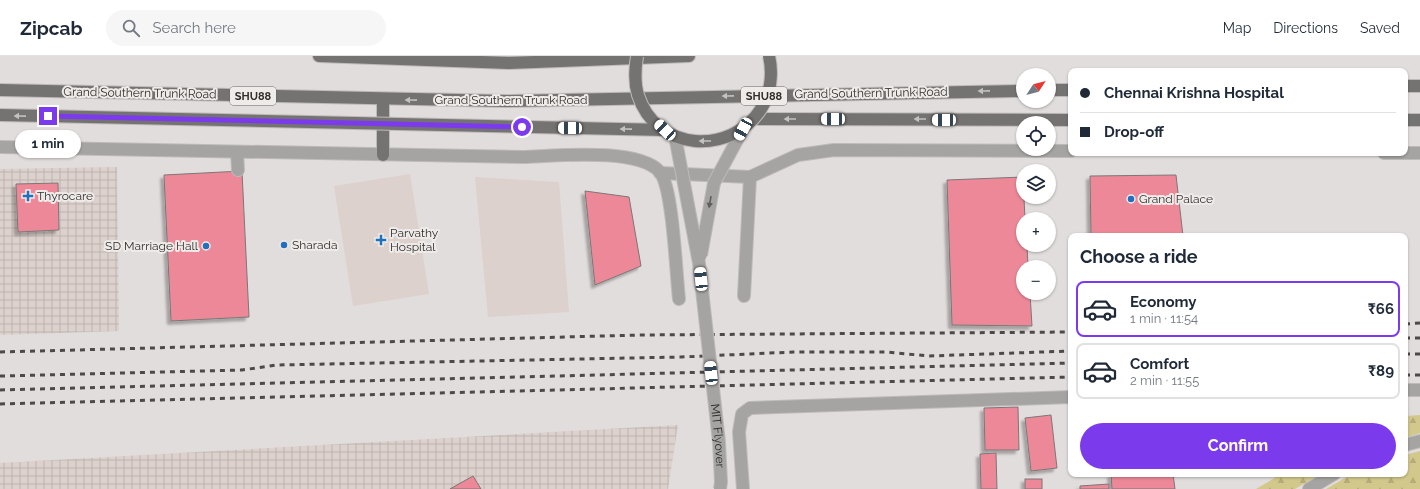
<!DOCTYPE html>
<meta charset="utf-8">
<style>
body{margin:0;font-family:Raleway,sans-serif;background:#f6f6f7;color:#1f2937;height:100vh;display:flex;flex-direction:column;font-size:15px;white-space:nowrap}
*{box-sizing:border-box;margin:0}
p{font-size:13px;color:#747a83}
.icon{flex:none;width:22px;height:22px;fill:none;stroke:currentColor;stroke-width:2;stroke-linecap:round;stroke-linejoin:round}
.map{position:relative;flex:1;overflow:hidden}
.drawer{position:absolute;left:1068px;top:177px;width:340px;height:244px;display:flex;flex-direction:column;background:#fff;border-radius:8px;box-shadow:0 1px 3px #0004}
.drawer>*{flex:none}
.top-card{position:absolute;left:1068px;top:12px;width:340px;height:88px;border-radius:8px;box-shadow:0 1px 3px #0004;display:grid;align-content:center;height:88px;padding:0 12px;background:#fff}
.needle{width:26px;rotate:54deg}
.tools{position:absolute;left:1016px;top:12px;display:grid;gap:8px}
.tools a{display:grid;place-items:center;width:40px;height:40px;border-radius:50%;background:#fff;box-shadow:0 1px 3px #0004;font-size:20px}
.end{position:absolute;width:18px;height:18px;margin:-9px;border:5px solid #7c3aed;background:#fff;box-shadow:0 0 0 2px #fff}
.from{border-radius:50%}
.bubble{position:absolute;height:28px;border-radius:14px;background:#fff;box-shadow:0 1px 3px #0004;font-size:13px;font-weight:700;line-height:28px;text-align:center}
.car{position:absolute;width:12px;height:24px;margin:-12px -6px;border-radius:5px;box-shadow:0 0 3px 1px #0007;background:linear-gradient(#fff 24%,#345 0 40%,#fff 0 76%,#345 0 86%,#fff 0)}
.top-card b{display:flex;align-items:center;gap:14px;height:38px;font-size:15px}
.top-card b+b{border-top:1px solid #e0e1e3}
.top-card i{width:10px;height:10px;background:#1f2937}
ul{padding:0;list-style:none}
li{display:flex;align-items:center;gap:12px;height:56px;margin:0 8px 6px;padding:0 4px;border:2px solid #e0e1e3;border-radius:8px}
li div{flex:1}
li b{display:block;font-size:15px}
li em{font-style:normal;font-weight:700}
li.current{border-color:#7c3aed}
li>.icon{width:36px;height:36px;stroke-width:1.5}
h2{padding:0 12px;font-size:18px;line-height:48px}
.cta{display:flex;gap:8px;margin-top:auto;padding:8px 12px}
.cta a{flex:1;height:46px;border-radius:24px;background:#7c3aed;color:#fff;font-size:16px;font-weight:700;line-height:46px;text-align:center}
header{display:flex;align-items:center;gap:24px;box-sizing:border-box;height:56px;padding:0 20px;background:#fff;border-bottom:1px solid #e0e1e3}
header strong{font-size:19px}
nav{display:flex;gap:22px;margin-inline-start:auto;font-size:14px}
.search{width:280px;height:36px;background:#f6f6f7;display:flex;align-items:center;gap:10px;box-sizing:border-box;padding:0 14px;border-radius:22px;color:#747a83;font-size:15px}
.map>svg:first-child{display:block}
.built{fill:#dcd1cc}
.industrial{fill:url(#industrial-grid)}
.forest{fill:url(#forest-firs)}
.building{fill:#ec8897;stroke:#7b7777;filter:url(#shadow)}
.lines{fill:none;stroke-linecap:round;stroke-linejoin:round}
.minor-casing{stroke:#bebab9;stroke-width:14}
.major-casing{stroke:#bebab9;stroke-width:14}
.minor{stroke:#a5a4a3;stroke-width:12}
.major{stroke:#757371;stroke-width:12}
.rail{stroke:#4c4a49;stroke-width:3;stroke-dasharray:5 5;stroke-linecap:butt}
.minor-bridge-casing{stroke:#bebab9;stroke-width:14;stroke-linecap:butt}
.major-bridge-casing{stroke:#bebab9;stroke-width:14;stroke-linecap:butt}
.minor-bridge{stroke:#a5a4a3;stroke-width:12}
.major-bridge{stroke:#757371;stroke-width:12}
.oneway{fill:#c4c1bf}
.oneway2{fill:#5f5e5d}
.route{stroke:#7c3aed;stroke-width:5}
.poi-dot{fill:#2070be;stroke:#efebe9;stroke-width:1.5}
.labels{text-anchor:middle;stroke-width:4;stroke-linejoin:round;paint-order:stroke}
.shield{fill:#efebe9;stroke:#696766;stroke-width:1}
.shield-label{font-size:11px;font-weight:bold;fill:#302f2e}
.street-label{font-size:12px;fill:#302f2e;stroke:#efebe9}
.poi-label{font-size:12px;fill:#302f2e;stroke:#efebe9;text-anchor:start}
</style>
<header>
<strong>Zipcab</strong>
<div class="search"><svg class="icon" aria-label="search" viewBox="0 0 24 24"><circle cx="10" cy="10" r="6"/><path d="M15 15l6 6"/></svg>Search here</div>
<nav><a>Map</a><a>Directions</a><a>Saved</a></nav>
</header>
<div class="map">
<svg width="1420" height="433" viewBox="0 0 1420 433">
<defs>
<pattern id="industrial-grid" width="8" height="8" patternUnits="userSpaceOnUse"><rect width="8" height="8" fill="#dcd1cc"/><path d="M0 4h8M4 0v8" fill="none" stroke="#bdb4b0"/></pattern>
<pattern id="forest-firs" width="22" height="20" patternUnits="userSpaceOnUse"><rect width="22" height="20" fill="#d3c88c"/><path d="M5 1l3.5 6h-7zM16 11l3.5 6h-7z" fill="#b5ac79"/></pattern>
<filter id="shadow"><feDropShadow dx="-3.5" dy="3.5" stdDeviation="1" flood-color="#0004"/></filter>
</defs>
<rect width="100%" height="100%" fill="#e1dddc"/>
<g class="built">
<polygon points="410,118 429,238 353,250 334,130"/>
<polygon points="475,121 559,126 569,256 488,261"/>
</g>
<g class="industrial">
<polygon points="117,111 119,275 0,279 0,113"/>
<polygon points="678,369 668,433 0,433 0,407"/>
</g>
<g class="forest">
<polygon points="1420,359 1420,377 1405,382 1405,360"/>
<polygon points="1420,395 1420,433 1326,433 1352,418 1405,418 1405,399"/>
<polygon points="1281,418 1321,418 1295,433 1256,433"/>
</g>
<g class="building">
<polygon points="242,115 249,261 171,265 164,119"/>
<polygon points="1176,119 1183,180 1091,180 1090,120"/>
<polygon points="1023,121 1025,163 1023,163 1023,189 1027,189 1028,211 1023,211 1023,237 1030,237 1032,270 952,269 947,124"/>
<polygon points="58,127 59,174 18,176 16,128"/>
<polygon points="585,135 629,141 641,210 595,229"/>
<polygon points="1018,351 1019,394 985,394 984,352"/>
<polygon points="1051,359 1057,412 1031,415 1025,362"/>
<polygon points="996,397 997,433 981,433 980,398"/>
<polygon points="1111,418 1173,418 1175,433 1112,433"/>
<polygon points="473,420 481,433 450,433"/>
<rect x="1025" y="423" width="17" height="10"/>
<polygon points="1109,428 1109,433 1080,433 1080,430"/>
</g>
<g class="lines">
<g class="minor-casing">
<g id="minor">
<path d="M0 91 523 101C555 100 638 91 660 116 673 132 676 218 679 243"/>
<polyline points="237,96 238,114"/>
<polyline points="1384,97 1420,97"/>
<polyline points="660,117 750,121 798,99 834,94 1071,95"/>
<polyline points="744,240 750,121"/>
<polyline points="1405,334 1420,334"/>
<polyline points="1405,389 1420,385"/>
<polyline points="743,433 739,376 742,358 750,352 1071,341"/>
<polyline points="1309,433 1334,418"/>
</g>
</g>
<g class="major-casing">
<g id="major">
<polyline points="319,0 509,7 689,0"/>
<polyline points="1405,30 1420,30"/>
<polyline points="0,34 506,45 1023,35"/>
<polyline points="1049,34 1071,34"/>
<polyline points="754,63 1071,64"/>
<polyline points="1405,64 1420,64"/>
<polyline points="383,99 383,43"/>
</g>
</g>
<use href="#minor" class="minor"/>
<use href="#major" class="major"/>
<g class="rail">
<polyline points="1405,268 1420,267"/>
<polyline points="1405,282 1420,282"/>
<polyline points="0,296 640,279 1071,276"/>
<polyline points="1405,298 1420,298"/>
<polyline points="1405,319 1420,319"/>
<polyline points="0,320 242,314 277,309 681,301 794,296 886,296 929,300 1071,295"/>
<polyline points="0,334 1071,307"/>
<polyline points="0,348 1071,321"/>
</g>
<g class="minor-bridge-casing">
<g id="minor-bridge">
<path id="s1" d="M675 80 699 207 719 386 721 426 720 433"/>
<polyline points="701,199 714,127 743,73"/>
</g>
</g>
<g class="major-bridge-casing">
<g id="major-bridge">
<path d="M637 0C635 14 634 26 638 39 656 96 731 100 761 53 771 37 773 17 769 0"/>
<polyline points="0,59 665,74"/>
</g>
</g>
<use href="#minor-bridge" class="minor-bridge"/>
<use href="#major-bridge" class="major-bridge"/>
</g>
<defs><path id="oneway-solid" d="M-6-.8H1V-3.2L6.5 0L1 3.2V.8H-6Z"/></defs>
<g class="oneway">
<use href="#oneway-solid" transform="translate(984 35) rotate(179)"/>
<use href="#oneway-solid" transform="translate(728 40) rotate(179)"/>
<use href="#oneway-solid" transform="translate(411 44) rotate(-179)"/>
<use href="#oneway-solid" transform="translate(20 60) rotate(-179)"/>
<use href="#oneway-solid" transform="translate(790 63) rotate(-180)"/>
<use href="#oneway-solid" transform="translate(920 63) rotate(-180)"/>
<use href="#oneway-solid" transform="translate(626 73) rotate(-179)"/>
<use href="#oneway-solid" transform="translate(705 85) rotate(180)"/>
</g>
<use class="oneway2" href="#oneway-solid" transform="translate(710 146) rotate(100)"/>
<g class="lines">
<polyline class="route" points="48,60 522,71"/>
</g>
<g class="poi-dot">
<path d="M26 134h4v4h4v4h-4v4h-4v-4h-4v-4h4z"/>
<circle cx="1131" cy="143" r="4"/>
<path d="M379 178h4v4h4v4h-4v4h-4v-4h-4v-4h4z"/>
<circle cx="284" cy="189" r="4"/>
<circle cx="206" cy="190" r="4"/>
</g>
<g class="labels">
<g class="shield">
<rect x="230" y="31" width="46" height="18" rx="3"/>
<rect x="741" y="31" width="46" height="18" rx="3"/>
</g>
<g class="shield-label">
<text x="253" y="44">SHU88</text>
<text x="764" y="44">SHU88</text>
</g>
<g class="street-label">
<text transform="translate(140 37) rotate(1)" y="4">Grand Southern Trunk Road</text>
<text transform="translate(871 37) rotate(-1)" y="4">Grand Southern Trunk Road</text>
<text x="511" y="48">Grand Southern Trunk Road</text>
<text dy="4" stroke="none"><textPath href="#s1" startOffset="303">MIT Flyover</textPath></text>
</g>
<g class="poi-label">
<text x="37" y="144">Thyrocare</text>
<text x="1139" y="147">Grand Palace</text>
<text x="390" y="181">Parvathy<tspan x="390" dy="14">Hospital</tspan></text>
<text x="292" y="193">Sharada</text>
<text x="198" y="194" text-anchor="end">SD Marriage Hall</text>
</g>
</g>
</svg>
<div class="tools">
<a><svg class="needle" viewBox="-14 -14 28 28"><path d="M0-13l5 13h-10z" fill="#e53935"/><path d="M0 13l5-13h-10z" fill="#747a83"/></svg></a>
<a><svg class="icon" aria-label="locate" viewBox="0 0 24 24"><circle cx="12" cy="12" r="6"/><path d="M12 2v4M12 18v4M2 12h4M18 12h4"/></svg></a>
<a><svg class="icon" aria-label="layers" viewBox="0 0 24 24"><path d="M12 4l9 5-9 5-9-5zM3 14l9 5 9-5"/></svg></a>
<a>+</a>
<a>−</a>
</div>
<i class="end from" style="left:522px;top:71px"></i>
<i class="end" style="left:48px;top:60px"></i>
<div class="bubble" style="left:15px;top:74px;width:66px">1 min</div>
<i class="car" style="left:833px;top:63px;rotate:270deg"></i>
<i class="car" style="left:944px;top:64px;rotate:270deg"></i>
<i class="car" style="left:570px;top:72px;rotate:271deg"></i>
<i class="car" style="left:743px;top:73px;rotate:209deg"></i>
<i class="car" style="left:665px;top:74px;rotate:313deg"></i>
<i class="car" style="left:701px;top:223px;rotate:354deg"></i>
<i class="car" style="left:711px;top:317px;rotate:354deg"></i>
<div class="top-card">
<b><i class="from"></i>Chennai Krishna Hospital</b>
<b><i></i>Drop-off</b>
</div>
<section class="drawer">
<h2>Choose a ride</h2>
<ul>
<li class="current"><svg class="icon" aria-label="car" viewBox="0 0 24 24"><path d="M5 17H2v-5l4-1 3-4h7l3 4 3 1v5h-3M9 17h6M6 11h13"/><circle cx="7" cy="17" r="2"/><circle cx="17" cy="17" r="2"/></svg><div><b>Economy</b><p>1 min · 11:54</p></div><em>₹66</em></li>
<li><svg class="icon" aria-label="car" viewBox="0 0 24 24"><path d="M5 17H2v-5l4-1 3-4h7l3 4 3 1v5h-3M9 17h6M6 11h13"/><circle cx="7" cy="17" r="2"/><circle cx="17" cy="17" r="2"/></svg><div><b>Comfort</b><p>2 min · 11:55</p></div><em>₹89</em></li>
</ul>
<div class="cta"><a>Confirm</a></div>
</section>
</div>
